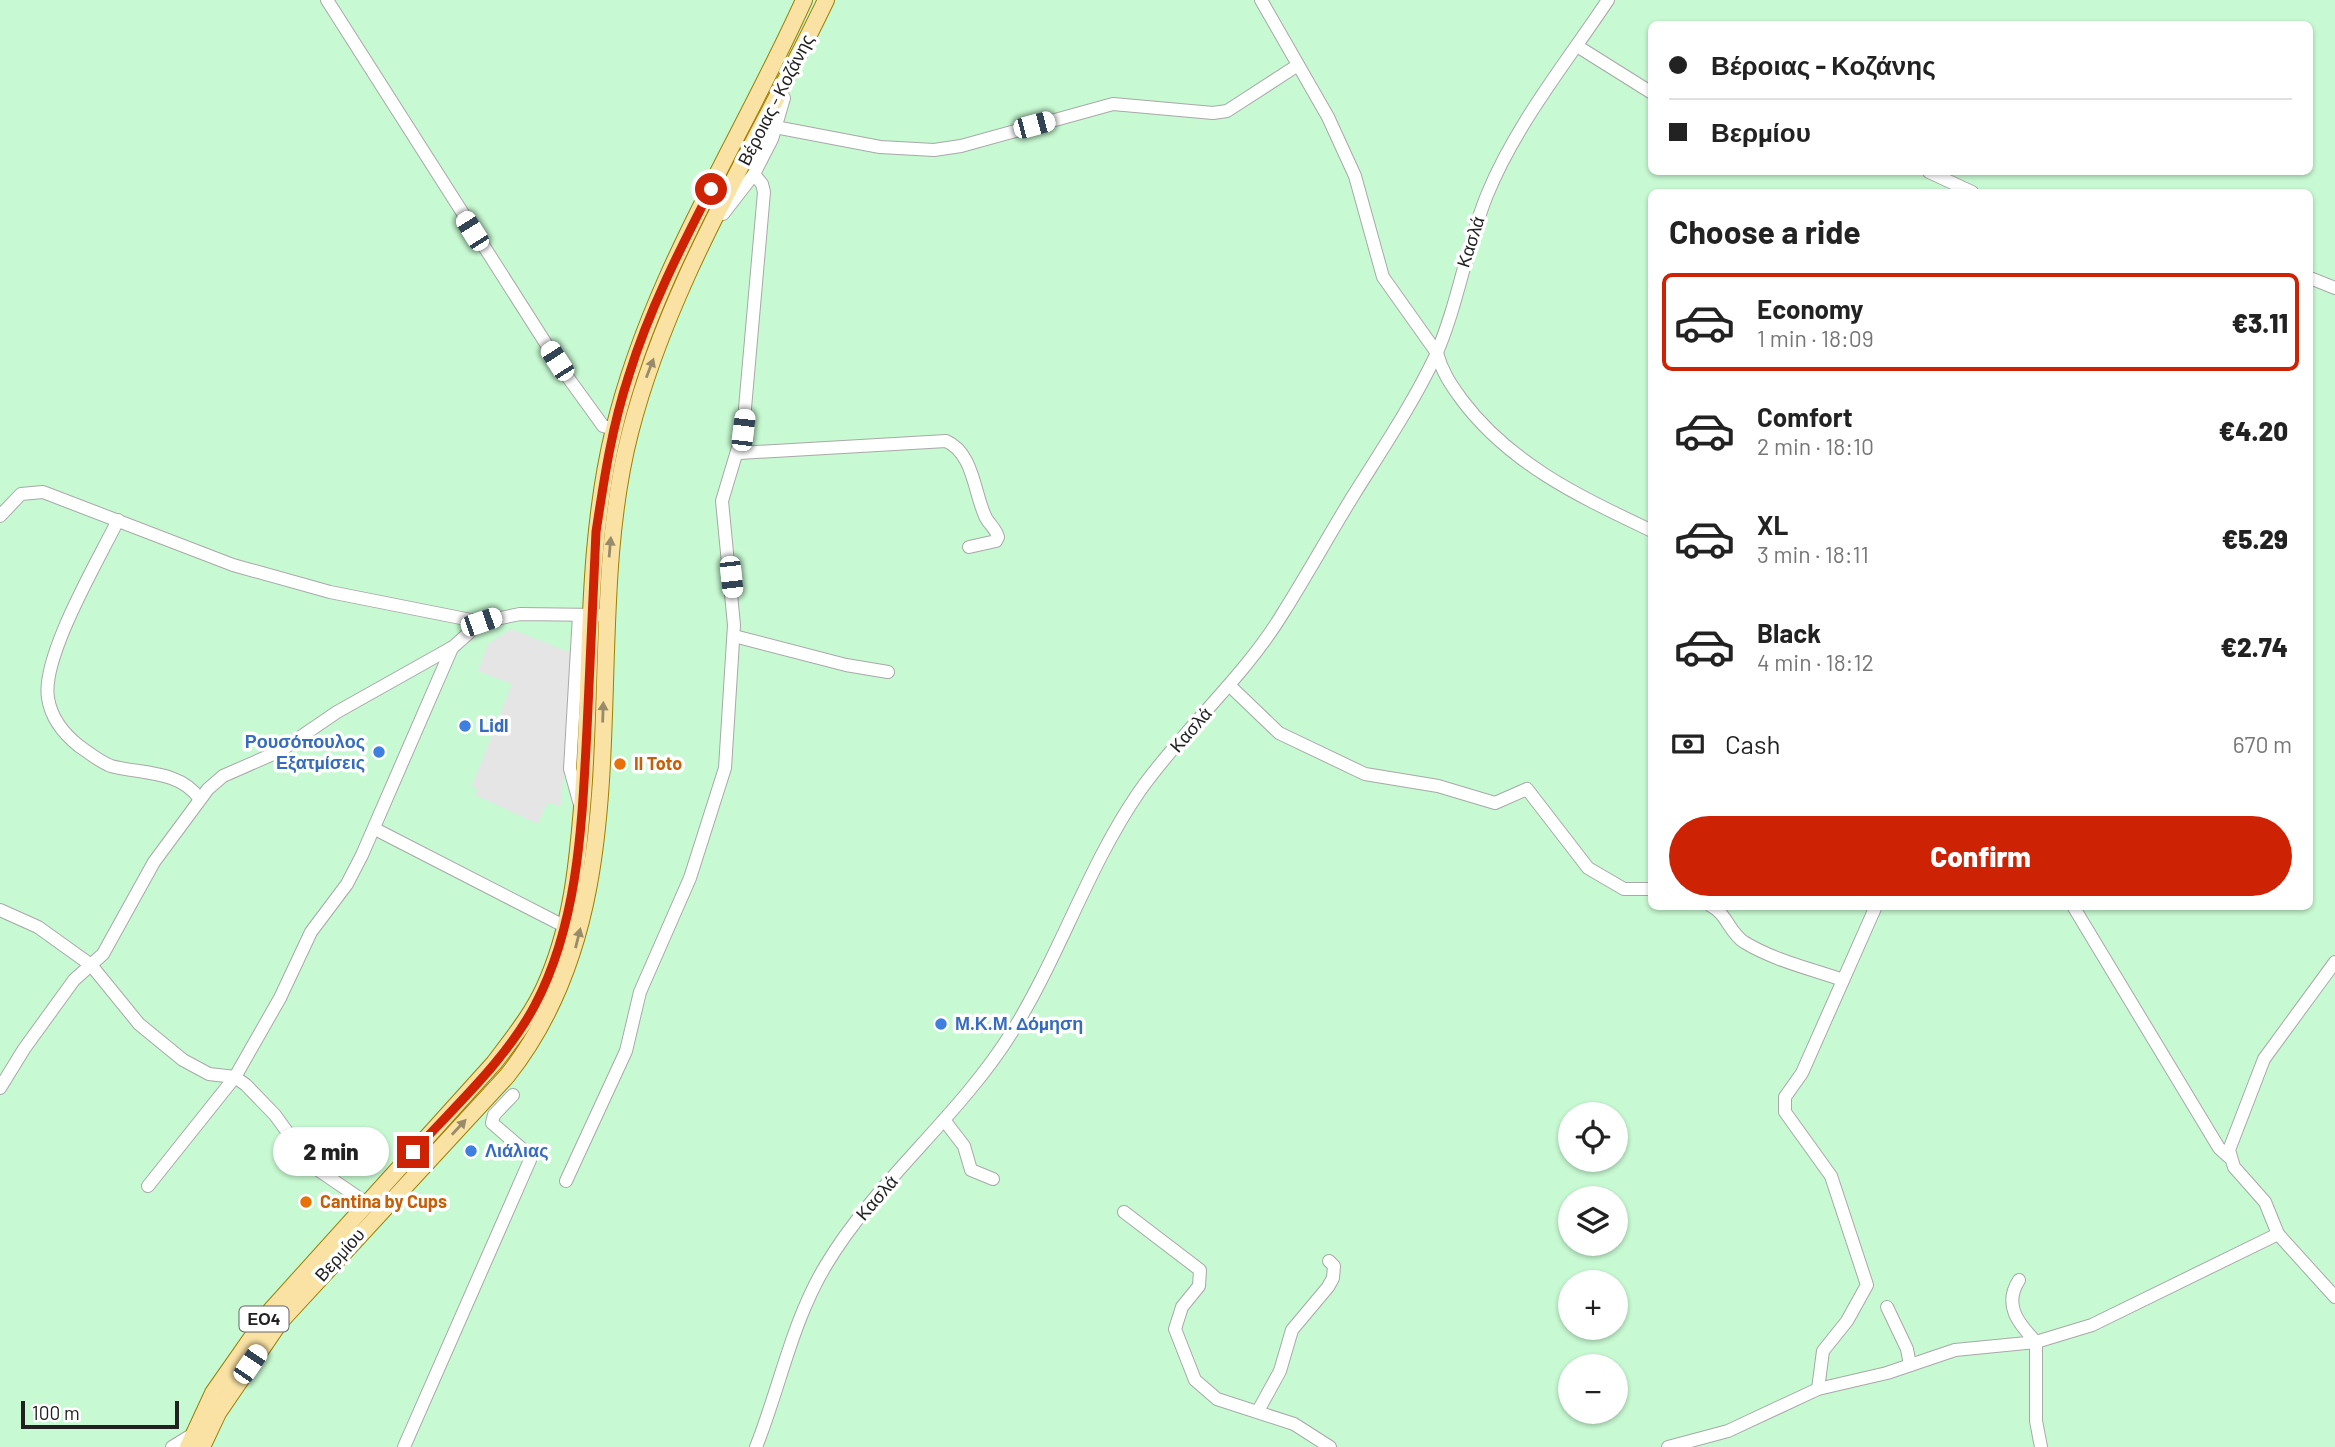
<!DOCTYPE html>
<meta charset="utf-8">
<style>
body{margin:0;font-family:Barlow,sans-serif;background:#f2f2f2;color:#222;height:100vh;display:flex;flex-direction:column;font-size:26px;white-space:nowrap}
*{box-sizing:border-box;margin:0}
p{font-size:23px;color:#767676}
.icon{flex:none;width:38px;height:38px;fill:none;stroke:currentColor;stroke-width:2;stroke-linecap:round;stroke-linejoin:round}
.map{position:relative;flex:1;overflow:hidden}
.panel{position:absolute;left:1648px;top:189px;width:665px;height:721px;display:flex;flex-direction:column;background:#fff;border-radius:10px;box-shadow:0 2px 5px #0004}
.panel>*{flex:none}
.guide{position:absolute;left:1648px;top:21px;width:665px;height:154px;border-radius:10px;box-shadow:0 2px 5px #0004;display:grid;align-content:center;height:154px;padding:0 21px;background:#fff}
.controls{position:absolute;left:1558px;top:1102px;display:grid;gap:14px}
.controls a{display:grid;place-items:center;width:70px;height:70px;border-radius:50%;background:#fff;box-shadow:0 2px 5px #0004;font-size:35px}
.scale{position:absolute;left:21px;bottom:18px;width:158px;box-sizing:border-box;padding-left:7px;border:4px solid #212121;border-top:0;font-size:19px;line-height:24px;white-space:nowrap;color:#212121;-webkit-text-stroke:5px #fff;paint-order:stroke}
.end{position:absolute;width:32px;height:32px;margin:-16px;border:9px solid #ce2204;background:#fff;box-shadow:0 0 0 4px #fff}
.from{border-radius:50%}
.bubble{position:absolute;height:49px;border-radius:24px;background:#fff;box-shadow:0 2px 5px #0004;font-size:23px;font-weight:800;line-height:49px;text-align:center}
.car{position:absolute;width:21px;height:42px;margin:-21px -10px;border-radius:9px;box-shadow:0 0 5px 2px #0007;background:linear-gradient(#fff 24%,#345 0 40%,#fff 0 76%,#345 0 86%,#fff 0)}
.guide b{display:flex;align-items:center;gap:24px;height:66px;font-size:26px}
.guide b+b{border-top:2px solid #e0e0e0}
.guide i{width:18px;height:18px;background:#222}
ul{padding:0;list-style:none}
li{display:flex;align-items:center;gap:21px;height:98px;margin:0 14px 10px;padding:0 7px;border:4px solid transparent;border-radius:10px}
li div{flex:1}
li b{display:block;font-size:26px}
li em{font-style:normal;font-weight:800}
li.on{border-color:#ce2204}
li>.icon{width:63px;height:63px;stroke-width:1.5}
h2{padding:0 21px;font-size:32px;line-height:84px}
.pay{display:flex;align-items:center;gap:18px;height:77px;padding:0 21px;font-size:26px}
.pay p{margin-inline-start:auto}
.action{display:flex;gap:14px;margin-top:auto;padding:14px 21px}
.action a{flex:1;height:80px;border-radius:42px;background:#ce2204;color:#fff;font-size:28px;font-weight:800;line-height:80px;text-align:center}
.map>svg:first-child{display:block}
.park{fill:#c7f9d2;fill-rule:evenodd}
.parking{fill:#e5e5e5}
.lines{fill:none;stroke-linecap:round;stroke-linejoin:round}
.minor-casing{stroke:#a8a8a8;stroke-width:14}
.major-casing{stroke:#9b7f03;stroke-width:18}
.minor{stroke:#fff;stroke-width:12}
.major{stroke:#fae2a4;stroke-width:16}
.oneway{fill:#988b69}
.route{stroke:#ce2204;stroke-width:9}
.shop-dot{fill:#3f7fe0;stroke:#fff;stroke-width:2.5}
.food-dot{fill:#e8710a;stroke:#fff;stroke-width:2.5}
.labels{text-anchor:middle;stroke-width:7;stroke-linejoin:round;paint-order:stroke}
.shield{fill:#fff;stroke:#646464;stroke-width:2}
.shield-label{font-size:16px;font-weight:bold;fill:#212121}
.street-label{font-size:18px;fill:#212121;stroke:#fff}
.shop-label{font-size:18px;font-weight:bold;fill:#366cbe;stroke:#fff;text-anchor:start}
.food-label{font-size:18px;font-weight:bold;fill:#c56008;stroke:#fff;text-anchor:start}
</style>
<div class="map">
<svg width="2335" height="1447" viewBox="0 0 2335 1447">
<rect width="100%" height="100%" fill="#f1efe8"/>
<path class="park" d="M0 0H2335V1447H0ZM1652 24H2310V172H1652ZM1652 192H2310V906H1652ZM1570 1115H1615V1160H1570ZM1570 1199H1615V1244H1570ZM1570 1283H1615V1328H1570ZM1570 1367H1615V1412H1570Z"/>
<polygon class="parking" points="511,629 569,652 571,676 561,806 547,803 538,824 475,795 478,789 472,786 512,684 478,671 488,644"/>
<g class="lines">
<g class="minor-casing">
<g id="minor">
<polyline points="327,0 564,372 598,419 603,426 614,429"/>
<path d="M1261 0 1328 117 1355 176 1383 277 1437 353C1442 372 1451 385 1462 400 1511 465 1581 497 1652 531"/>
<polyline points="1577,46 1652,93"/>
<polyline points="775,127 880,147 934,150 961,146 1113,104 1213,113 1227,111 1298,65"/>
<polyline points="1929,172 1972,192"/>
<polyline points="723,214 754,174 772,139 784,98"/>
<polyline points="2310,278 2335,288"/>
<path d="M739 453 946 441C974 453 974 494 986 518 990 525 996 529 998 537L996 541 969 547"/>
<polyline points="0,516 21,494 43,492 233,565 330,592 481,622 520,614 598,615"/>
<path d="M118 520C99 559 41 657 48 698 51 718 64 734 79 746 89 753 100 762 111 766 141 774 179 770 199 798"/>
<polyline points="579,615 570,769 580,805"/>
<polyline points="734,636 846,665 888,672"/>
<polyline points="1230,686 1279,733 1365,774 1438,786 1495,803 1527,789 1588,868 1624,889 1652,889"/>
<polyline points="375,829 564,926"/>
<path d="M1711 906C1727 914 1729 932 1744 942 1773 960 1811 969 1843 980"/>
<polyline points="2073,906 2219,1148 2229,1157"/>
<polyline points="0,910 38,927 91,965 139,1024 183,1060 209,1074 235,1077 246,1085 275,1115 311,1165 365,1202"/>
<polyline points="2335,962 2264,1059 2229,1150 2234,1167 2265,1202 2278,1234 2335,1297"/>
<polyline points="0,1088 24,1049 74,980 103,954 154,862 208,789 223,776 280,751 337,712 451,648"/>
<polyline points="944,1120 964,1146 971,1170 993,1179"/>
<polyline points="566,1181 626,1051 640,992 690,878 725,768 734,625 722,501 743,431 764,192 762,184 754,174"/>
<polyline points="148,1186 235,1077 280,998 311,932 347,884 362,855 452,648 481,622"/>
<polyline points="1124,1212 1200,1270 1199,1286 1182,1307 1175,1329 1195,1380 1217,1399 1294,1424 1330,1447"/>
<path d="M2019 1280C2003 1305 2018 1323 2036 1342V1421L2041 1447"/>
<polyline points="1887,1307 1907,1349 1910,1365"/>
<polyline points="1818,1389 1823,1351 1847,1321 1867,1285 1831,1176 1785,1112 1785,1097 1802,1073 1876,906"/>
<polyline points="1258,1411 1280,1371 1292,1330 1328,1287 1333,1278 1334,1266 1329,1261"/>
<polyline points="172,1447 198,1431"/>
<polyline points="404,1447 530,1160 528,1154 492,1123 494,1115 513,1095"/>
<path d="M756 1447C780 1387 792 1321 826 1265 877 1180 959 1117 1012 1032 1060 955 1088 866 1139 792 1183 729 1243 679 1283 613 1307 575 1329 535 1353 496 1381 451 1412 405 1435 357 1458 305 1466 247 1487 195 1516 124 1566 63 1608 0"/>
<polyline points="1668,1447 1728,1431 1818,1389 1887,1373 1955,1350 2036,1342 2092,1325 2278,1234"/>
</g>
</g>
<g class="major-casing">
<g id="major">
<path d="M188 1447 213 1393 271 1310 494 1063C512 1039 531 1016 544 988 572 928 578 860 583 795 592 673 585 548 614 429 651 276 740 142 804 0"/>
<path d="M202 1447 218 1413 280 1322 507 1076C650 896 576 643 630 433 669 280 758 142 826 0"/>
</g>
</g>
<use href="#minor" class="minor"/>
<use href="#major" class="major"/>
</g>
<defs><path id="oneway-solid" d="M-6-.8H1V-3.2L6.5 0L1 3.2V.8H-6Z" transform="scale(1.75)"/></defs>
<g class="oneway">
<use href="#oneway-solid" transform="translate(650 368) rotate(-69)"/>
<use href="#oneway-solid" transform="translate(610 547) rotate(-85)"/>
<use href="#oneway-solid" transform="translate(603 712) rotate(-88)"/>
<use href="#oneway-solid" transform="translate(578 938) rotate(-76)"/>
<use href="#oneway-solid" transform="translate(459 1127) rotate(-47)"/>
</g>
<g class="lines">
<path class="route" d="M413 1152C455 1106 506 1060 535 1005 579 922 582 821 587 729 590 664 593 598 596 532 604 479 612 426 629 375 649 310 680 249 711 189"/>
</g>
<g class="shop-dot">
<circle cx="465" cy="726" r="7"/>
<circle cx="379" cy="752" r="7"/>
<circle cx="941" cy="1024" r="7"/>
<circle cx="471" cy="1151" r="7"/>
</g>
<g class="food-dot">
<circle cx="620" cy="764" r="7"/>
<circle cx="306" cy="1202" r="7"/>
</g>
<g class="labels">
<rect class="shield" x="239.5" y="1306.5" width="49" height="25" rx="5"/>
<g class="shield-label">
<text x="264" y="1325">ΕΟ4</text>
</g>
<g class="street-label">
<text transform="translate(776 100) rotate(-63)" y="6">Βέροιας - Κοζάνης</text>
<text transform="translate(1471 242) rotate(-72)" y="6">Κασλά</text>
<text transform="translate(1191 730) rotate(-49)" y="6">Κασλά</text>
<text transform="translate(877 1198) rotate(-49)" y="6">Κασλά</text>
<text transform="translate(340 1255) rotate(-48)" y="6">Βερμίου</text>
</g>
<g class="shop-label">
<text x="479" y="732">Lidl</text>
<text x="365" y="748" text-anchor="end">Ρουσόπουλος<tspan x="365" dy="21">Εξατμίσεις</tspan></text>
<text x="955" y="1030">Μ.Κ.Μ. Δόμηση</text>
<text x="485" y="1157">Λιάλιας</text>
</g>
<g class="food-label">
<text x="634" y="770">Il Toto</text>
<text x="320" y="1208">Cantina by Cups</text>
</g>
</g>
</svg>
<div class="controls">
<a><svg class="icon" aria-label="locate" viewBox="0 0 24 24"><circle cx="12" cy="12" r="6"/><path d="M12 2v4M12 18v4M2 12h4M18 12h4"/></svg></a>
<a><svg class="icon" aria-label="layers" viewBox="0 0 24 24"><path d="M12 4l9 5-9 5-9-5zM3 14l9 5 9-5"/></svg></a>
<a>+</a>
<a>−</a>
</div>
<div class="scale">100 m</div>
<i class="end from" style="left:711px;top:189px"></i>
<i class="end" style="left:413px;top:1152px"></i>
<div class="bubble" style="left:273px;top:1127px;width:116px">2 min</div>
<i class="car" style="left:1034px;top:125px;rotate:75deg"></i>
<i class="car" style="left:472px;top:231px;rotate:328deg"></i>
<i class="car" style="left:557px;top:361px;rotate:327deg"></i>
<i class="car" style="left:743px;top:430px;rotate:7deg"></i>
<i class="car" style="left:731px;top:577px;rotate:174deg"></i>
<i class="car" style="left:481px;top:622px;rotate:71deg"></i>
<i class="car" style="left:250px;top:1364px;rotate:34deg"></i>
<div class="guide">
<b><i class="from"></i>Βέροιας - Κοζάνης</b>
<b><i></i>Βερμίου</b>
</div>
<section class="panel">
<h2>Choose a ride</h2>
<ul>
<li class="on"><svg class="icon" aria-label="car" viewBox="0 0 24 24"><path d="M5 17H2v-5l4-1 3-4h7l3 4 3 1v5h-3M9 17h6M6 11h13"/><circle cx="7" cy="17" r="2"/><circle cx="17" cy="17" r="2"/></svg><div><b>Economy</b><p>1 min · 18:09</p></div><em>€3.11</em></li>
<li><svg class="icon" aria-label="car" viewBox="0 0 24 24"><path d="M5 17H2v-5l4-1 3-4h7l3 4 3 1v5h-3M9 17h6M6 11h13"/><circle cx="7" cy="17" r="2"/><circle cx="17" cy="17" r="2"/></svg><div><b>Comfort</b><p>2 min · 18:10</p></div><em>€4.20</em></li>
<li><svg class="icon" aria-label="car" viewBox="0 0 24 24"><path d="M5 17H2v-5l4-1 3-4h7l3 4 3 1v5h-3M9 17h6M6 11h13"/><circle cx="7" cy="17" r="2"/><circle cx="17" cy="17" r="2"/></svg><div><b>XL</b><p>3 min · 18:11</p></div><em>€5.29</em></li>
<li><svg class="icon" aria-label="car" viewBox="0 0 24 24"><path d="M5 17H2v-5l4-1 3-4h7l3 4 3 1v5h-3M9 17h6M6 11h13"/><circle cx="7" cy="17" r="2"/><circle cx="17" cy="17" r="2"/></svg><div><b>Black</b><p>4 min · 18:12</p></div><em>€2.74</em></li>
</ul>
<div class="pay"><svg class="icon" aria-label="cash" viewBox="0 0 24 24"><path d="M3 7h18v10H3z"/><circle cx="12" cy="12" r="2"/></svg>Cash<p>670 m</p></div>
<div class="action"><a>Confirm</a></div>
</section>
</div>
